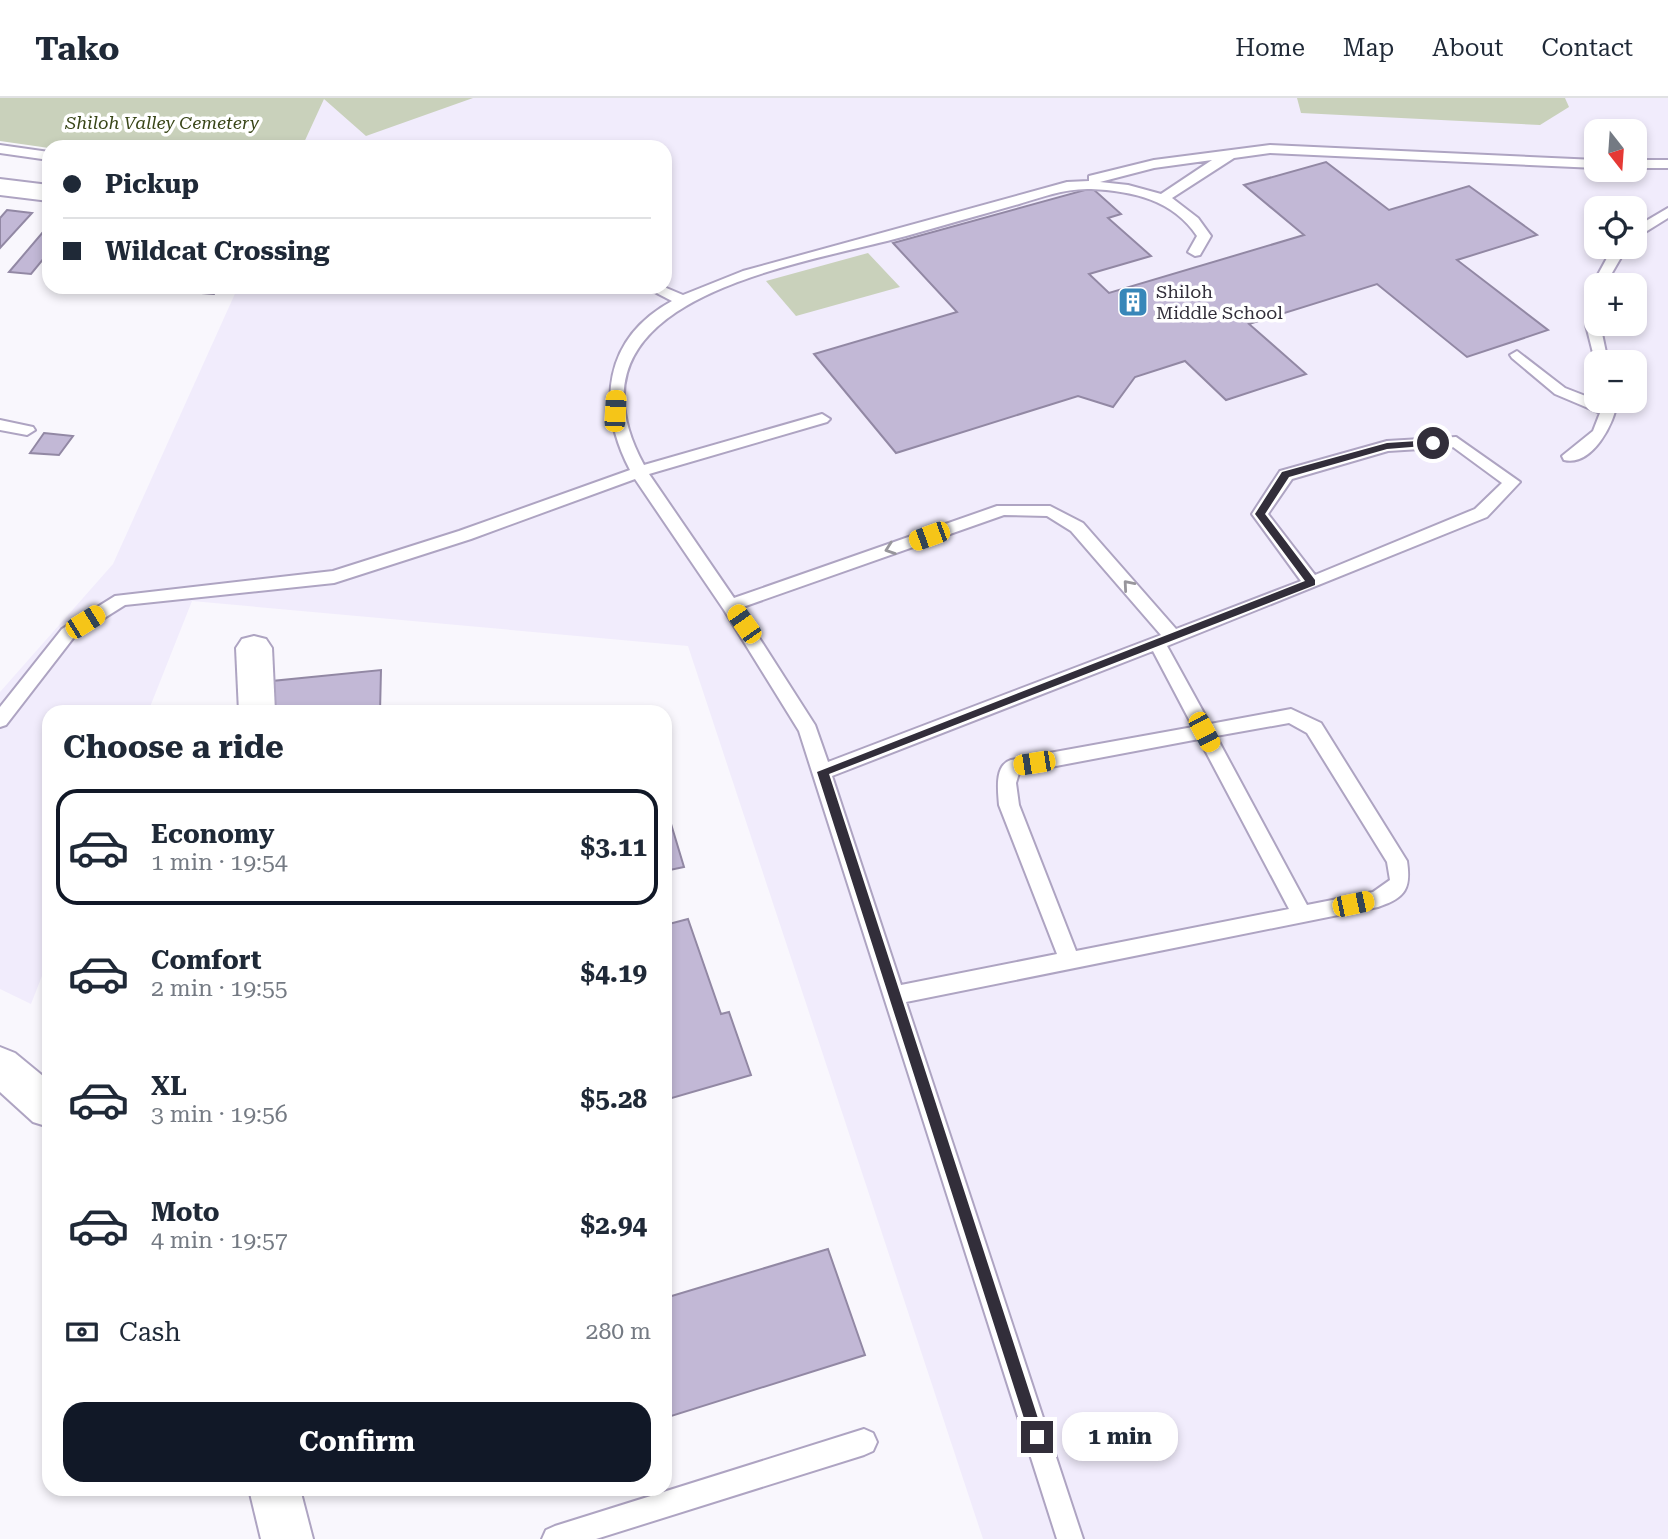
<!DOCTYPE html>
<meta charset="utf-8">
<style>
body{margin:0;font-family:"Roboto Serif",serif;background:#f6f6f7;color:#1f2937;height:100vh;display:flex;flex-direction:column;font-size:26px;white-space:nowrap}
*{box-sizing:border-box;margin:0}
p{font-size:23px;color:#747a83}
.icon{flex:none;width:38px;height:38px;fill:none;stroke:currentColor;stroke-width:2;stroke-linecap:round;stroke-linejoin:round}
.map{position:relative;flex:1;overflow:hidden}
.details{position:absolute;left:42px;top:607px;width:630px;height:791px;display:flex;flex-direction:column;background:#fff;border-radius:21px;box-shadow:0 4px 10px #0003}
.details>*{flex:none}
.top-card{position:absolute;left:42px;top:42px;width:630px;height:154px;border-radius:21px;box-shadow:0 4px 10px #0003;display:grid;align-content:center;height:154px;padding:0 21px;background:#fff}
.needle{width:46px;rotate:163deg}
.tools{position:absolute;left:1584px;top:21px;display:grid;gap:14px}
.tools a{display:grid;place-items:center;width:63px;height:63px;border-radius:14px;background:#fff;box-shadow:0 4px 10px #0003;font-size:35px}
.end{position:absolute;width:32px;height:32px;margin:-16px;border:9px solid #322e3a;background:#fff;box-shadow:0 0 0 4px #fff}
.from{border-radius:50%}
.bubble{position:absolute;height:49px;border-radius:21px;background:#fff;box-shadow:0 4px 10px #0003;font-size:23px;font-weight:700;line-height:49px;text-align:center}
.car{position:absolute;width:21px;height:42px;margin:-21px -10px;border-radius:9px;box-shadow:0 0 5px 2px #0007;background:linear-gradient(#f5c518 24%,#345 0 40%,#f5c518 0 76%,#345 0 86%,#f5c518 0)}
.top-card b{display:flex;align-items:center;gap:24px;height:66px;font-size:26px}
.top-card b+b{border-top:2px solid #e0e1e3}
.top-card i{width:18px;height:18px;background:#1f2937}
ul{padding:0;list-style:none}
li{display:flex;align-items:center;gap:21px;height:116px;margin:0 14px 10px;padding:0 7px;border:4px solid transparent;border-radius:21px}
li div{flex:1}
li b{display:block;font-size:26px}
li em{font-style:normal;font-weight:700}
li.current{border-color:#111827}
li>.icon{width:63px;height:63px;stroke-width:1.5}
h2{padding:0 21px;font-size:32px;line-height:84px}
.pay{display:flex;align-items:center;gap:18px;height:77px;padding:0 21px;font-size:26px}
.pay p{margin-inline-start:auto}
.primary-button{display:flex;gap:14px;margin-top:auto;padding:14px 21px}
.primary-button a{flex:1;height:80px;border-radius:21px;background:#111827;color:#fff;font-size:28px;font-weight:700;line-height:80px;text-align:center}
header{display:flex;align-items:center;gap:42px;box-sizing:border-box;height:98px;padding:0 35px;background:#fff;border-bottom:2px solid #e0e1e3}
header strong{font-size:33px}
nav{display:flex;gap:38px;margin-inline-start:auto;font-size:24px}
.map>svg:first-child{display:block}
.built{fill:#f1ecfc;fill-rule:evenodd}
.green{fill:#c9d1bb}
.building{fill:#c2b8d6;stroke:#9288a4;stroke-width:2}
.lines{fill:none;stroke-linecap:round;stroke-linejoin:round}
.service-casing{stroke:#aea4c2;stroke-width:4}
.minor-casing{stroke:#aea4c2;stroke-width:4}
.secondary-casing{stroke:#aea4c2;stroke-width:4}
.service{fill:#fff;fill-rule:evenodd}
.minor{fill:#fff;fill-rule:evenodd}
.secondary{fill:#fff;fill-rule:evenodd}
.oneway{stroke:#98969c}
.route{fill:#322e3a}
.labels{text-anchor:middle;stroke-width:7;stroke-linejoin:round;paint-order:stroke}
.far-park-label{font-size:18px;font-style:italic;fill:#394618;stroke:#fff}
.far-poi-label{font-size:18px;fill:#322e3a;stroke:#fff;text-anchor:start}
</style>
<header>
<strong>Tako</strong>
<nav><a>Home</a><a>Map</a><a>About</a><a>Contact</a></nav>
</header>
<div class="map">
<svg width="1668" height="1441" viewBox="0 0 1668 1441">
<rect width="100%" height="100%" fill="#f9f7fd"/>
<path class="built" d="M324 0H1668V1441H983L688 548 192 503 148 614H49V860L31 906 0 891V594L113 466 238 189H665V49H302ZM1596 33H1634V72H1596ZM1596 110H1634V149H1596ZM1596 187H1634V226H1596ZM1596 264H1634V303H1596Z"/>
<g class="green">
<polygon points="0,0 473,0 366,38 324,1 302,49 49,50 0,43"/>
<polygon points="1297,0 1565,0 1569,9 1540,27 1301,15"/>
<polygon points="868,155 900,189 796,218 766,183"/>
</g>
<g class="building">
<polygon points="1326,64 1389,112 1469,88 1537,137 1457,162 1548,232 1467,259 1377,186 1249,226 1306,276 1226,302 1185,263 1135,279 1113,309 1078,298 896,355 814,256 957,214 893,145 1092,90 1121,116 1108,120 1151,158 1089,176 1109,195 1304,137 1244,87"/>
<polygon points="7,112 32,115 0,150 0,120"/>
<polygon points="49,127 49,154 31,176 9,174"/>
<polygon points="176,189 218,189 214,196 173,193"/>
<polygon points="44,335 73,338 59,357 30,355"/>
<polygon points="381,572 380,614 269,614 272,583"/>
<polygon points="665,706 684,769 665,773"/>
<polygon points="688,821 721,916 729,914 751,977 665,1002 665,827"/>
<polygon points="828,1151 865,1257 665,1320 665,1200"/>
</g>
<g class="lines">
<g class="service-casing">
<g id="service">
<polygon points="0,47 49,54 49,62 0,55"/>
<path d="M1270 47 1596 62V70L1270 55 1234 60 1172 100 1198 120 1211 138 1200 157 1195 158 1188 154 1197 138C1173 102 1133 93 1091 91 1066 90 1042 99 1019 106 981 117 944 127 906 138 798 168 552 198 644 367L822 316 830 321 827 324 649 376 734 500 997 408H1050L1083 425 1176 531 1301 483 1252 416 1280 373 1387 343 1456 339 1520 384 1487 419 1167 548 1210 626 1291 611 1321 625 1407 763C1411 790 1406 800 1378 809L906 904 1083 1441H1057L799 633 724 512 635 381 471 441 334 485 125 507 74 539 6 627 0 629V609L62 531 115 498 333 473 459 433 630 372C596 307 604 240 672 203L645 189H664L683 197 743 173 1067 84 1089 83V78L1154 62ZM1212 62 1161 96 1128 87 1100 84 1154 70ZM1453 349 1502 385 1475 411 1315 477 1268 416 1292 381 1388 353ZM1004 417 1047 418 1071 433 1161 537 828 664 815 627 740 510ZM1153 553 1193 629 1011 662C994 667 998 693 999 707L1057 856 901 887 832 678ZM1289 625 1307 635 1387 764 1390 782 1373 794 1307 807 1216 638ZM1199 641 1289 811 1076 853 1019 707 1016 685 1019 675Z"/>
<rect x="1634" y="62" width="34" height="8"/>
<polygon points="1668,110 1668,120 1634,141 1634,130"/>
<polygon points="1613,149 1627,149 1605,187 1596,187 1596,226 1600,226 1608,264 1596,264 1596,267 1586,227 1589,193"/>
<path d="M1517 253 1565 290 1601 304 1617 303C1615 325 1592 369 1564 362L1562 358 1593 333 1600 315 1555 296 1512 260 1510 257Z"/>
<polygon points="0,322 33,329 35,332 27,337 0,332"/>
<polygon points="864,1331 873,1335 877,1344 873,1353 864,1357 596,1441 542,1441 546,1432 555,1428"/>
</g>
</g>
<g class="minor-casing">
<g id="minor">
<polygon points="0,81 49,87 49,103 0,97"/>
<polygon points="254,538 266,541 272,550 275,614 239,614 236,550 242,541"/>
</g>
</g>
<g class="secondary-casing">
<g id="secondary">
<polygon points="0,949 15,955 49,983 49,1029 33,1024 0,994"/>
<polygon points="249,1391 300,1391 313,1441 261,1441"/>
</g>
</g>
<use href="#service" class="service"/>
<use href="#minor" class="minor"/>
<use href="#secondary" class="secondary"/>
</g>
<defs><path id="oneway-chevron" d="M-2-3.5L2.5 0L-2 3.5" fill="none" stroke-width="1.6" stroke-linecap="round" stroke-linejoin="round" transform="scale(1.75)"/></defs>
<g class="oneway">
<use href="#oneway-chevron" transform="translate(890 451) rotate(161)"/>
<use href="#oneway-chevron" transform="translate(1128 487) rotate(-131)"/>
</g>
<polygon class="route" points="1433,342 1436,347 1387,351 1289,379 1265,416 1315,482 1315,487 829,676 1044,1339 1037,1346 1030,1339 817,674 1305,483 1255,416 1282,374 1387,345"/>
<defs>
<g id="building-square" transform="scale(1.575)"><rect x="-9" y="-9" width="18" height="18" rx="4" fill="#3887b9" stroke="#fff"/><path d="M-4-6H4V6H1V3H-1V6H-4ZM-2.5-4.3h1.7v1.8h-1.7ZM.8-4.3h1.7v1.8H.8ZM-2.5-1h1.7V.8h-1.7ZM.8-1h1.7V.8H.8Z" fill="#fff"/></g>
</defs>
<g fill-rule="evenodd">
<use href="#building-square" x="1133" y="204"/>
</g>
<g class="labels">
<g class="far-park-label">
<text x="162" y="31">Shiloh Valley Cemetery</text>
</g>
<g class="far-poi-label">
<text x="1156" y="200">Shiloh<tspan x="1156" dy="21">Middle School</tspan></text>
</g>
</g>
</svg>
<div class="tools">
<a><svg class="needle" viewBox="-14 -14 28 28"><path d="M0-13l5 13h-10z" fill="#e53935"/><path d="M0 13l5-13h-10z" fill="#747a83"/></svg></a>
<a><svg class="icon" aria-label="locate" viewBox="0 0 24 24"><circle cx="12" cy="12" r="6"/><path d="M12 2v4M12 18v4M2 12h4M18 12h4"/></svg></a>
<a>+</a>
<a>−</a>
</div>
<i class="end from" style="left:1433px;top:345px"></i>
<i class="end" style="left:1037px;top:1339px"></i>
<div class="bubble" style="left:1062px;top:1314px;width:116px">1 min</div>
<i class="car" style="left:615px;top:313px;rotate:3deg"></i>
<i class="car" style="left:929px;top:438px;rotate:250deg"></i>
<i class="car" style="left:85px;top:524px;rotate:58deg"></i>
<i class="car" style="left:744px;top:526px;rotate:325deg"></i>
<i class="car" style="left:1204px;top:634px;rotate:152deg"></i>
<i class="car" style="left:1034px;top:665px;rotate:261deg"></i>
<i class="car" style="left:1353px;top:806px;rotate:78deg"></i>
<div class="top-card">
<b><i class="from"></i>Pickup</b>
<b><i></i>Wildcat Crossing</b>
</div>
<section class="details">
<h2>Choose a ride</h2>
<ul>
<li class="current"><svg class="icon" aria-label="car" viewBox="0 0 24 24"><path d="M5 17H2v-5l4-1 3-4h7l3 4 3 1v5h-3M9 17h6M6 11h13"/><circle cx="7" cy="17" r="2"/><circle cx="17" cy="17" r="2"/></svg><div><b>Economy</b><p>1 min · 19:54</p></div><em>$3.11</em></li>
<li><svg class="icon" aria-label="car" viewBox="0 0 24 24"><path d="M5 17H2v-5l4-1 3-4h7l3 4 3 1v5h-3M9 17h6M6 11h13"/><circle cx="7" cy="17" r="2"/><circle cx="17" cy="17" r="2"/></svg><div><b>Comfort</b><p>2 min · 19:55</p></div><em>$4.19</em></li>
<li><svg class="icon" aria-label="car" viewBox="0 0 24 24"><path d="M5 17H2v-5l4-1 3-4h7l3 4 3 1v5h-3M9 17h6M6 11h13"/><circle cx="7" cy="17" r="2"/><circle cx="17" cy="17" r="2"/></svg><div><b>XL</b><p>3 min · 19:56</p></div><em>$5.28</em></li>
<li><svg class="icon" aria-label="car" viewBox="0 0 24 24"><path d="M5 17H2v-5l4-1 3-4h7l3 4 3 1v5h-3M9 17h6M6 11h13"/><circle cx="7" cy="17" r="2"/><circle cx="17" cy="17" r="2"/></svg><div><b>Moto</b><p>4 min · 19:57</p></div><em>$2.94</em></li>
</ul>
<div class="pay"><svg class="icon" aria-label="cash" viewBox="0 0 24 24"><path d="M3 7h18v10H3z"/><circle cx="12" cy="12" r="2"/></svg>Cash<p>280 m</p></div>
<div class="primary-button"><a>Confirm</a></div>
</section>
</div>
